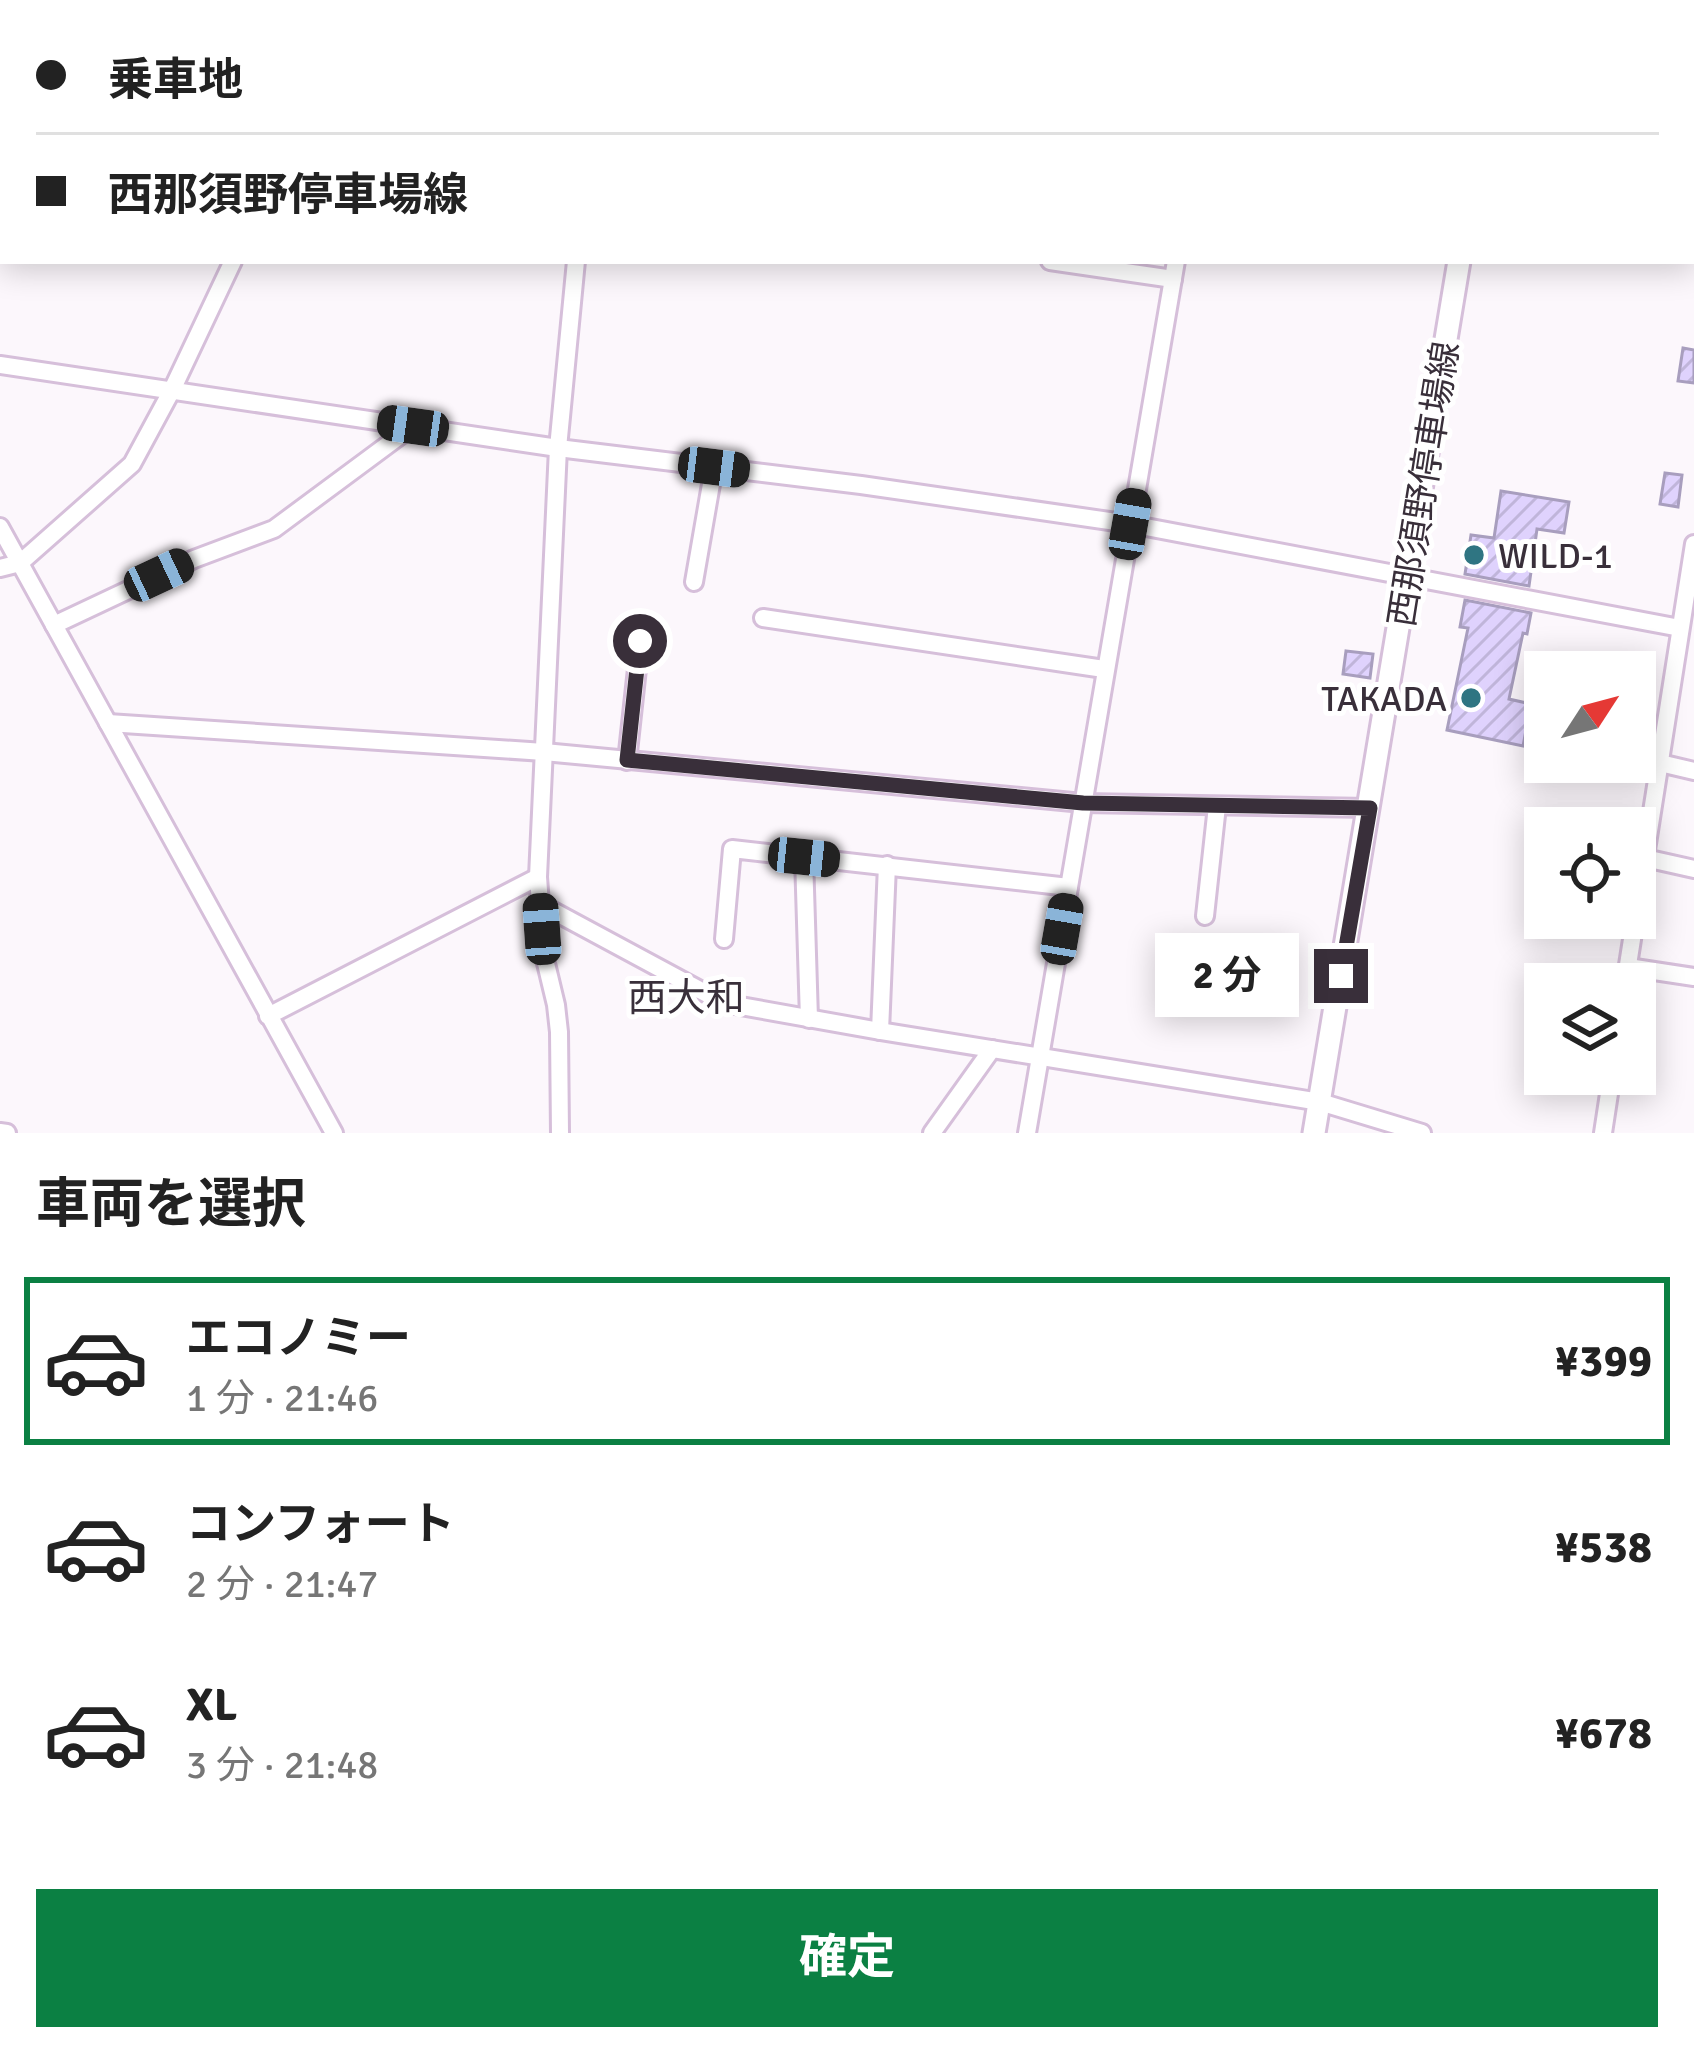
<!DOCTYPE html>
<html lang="ja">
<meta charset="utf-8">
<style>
body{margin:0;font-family:Signika,"Noto Sans JP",sans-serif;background:#f2f2f2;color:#222;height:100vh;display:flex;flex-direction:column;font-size:45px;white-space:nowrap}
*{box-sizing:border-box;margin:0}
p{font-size:39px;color:#767676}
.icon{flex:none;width:66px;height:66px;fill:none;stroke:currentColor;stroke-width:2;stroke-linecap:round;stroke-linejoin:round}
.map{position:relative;height:1133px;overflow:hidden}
.sheet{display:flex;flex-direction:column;background:#fff;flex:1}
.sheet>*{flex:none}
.banner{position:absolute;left:0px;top:0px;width:1695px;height:264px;box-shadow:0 6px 30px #0003;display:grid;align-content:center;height:264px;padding:0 36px;background:#fff}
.needle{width:78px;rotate:54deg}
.buttons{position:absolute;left:1524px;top:651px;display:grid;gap:24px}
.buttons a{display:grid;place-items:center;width:132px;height:132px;border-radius:0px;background:#fff;box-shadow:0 6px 30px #0003;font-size:60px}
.end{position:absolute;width:54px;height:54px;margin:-27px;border:15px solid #392f3a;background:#fff;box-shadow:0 0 0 6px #fff}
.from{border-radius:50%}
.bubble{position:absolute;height:84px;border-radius:0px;background:#fff;box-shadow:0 6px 30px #0003;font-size:39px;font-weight:700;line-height:84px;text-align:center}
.car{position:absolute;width:36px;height:72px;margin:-36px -18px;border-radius:15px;box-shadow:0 0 9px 3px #0007;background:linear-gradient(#222 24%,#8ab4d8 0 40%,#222 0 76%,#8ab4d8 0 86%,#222 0)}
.banner b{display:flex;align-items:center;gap:42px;height:114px;font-size:45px}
.banner b+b{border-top:3px solid #e0e0e0}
.banner i{width:30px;height:30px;background:#222}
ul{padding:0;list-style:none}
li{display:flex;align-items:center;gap:36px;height:168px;margin:0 24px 18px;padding:0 12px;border:6px solid transparent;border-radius:0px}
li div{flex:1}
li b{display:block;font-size:45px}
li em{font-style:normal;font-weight:700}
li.active{border-color:#0b8043}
li>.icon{width:108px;height:108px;stroke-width:1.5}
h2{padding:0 36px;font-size:54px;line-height:144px}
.cta{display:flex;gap:24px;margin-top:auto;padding:24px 36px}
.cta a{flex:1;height:138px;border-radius:0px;background:#0b8043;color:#fff;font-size:48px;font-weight:700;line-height:138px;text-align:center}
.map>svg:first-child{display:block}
.building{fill:url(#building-hatch);stroke:#a89ebe;stroke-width:3}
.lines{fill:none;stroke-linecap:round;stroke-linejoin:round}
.minor-casing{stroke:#d6bfda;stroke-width:22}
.major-casing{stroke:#d6bfda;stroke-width:27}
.highway-casing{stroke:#d6bfda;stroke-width:30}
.minor{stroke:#fff;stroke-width:16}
.major{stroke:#fff;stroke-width:21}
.highway{stroke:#fff;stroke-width:24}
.route{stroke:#392f3a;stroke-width:15}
.poi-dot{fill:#2f7582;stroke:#fff;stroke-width:4.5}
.labels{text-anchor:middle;stroke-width:10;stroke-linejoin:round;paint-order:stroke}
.street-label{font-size:36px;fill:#392f3a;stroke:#fff}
.poi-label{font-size:36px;fill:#392f3a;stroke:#fff;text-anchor:start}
.neighbourhood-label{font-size:39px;fill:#392f3a;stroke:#fff}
</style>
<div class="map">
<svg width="1694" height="1133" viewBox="0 0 1694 1133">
<defs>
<pattern id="building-hatch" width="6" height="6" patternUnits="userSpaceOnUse" patternTransform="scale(3)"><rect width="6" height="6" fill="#dfd2fd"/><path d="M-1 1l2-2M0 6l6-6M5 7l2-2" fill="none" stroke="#c0b5da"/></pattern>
</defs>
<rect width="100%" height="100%" fill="#fcf7fc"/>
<g class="building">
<polygon points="1683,348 1694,350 1694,383 1678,381"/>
<polygon points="1665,473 1682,475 1678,507 1660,504"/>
<polygon points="1501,491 1569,502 1564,533 1537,529 1529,586 1465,574 1471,535 1494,538"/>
<polygon points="1465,600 1531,613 1527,634 1523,633 1509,699 1531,704 1523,746 1447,730 1468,628 1460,627"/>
<polygon points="1346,651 1373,654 1370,678 1343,674"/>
</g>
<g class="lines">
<g class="minor-casing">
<g id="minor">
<polyline points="55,3 55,0"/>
<polyline points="290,3 290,0"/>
<polyline points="992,3 992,0"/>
<polyline points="1221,3 1221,0"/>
<polyline points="1502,3 1502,0"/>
<polyline points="0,96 3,97"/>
<polyline points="576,261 558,448 538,877 540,904 724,1003 880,1031 1320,1102 1422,1133"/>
<polyline points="1050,261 1173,279"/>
<polyline points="0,365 558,448 861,485 1130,524 1680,628"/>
<polyline points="0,527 334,1133"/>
<polyline points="0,568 20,563 132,464 172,390 233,261"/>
<polyline points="694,582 714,467"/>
<polyline points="763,618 1104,669"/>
<polyline points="54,625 194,559 274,529 413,426"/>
<polyline points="108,723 544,752 1083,803 1369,808"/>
<polyline points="627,761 640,641"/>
<polyline points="1660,763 1694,771"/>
<polyline points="804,857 809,1019"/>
<polyline points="1645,858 1694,869"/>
<polyline points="540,904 544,955 556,1005 559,1032 560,1133"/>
<polyline points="1205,916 1217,806"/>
<polyline points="724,939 732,849 1069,887"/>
<polyline points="1628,967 1694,977"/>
<polyline points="1625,984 1694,544"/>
<polyline points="268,1016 538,877"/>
<polyline points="880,1031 887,865"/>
<polyline points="0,1132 7,1133"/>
<polyline points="932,1133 992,1049"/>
<polyline points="1027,1133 1176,261"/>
<polyline points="1603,1133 1612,1074"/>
</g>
</g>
<g class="major-casing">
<polyline id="major" points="1314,1133 1459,261"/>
</g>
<g class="highway-casing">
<g id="highway">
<polyline points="1135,0 1152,3"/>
<polyline points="1692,99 1694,100"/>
</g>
</g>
<use href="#minor" class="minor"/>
<use href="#major" class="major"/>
<use href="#highway" class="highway"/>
</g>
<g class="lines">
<polyline class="route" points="640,641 627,760 1083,803 1370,808 1341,976"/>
</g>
<g class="poi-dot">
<circle cx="1474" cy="555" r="12"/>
<circle cx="1471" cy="698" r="12"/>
</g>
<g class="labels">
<g class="street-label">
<text transform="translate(1423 484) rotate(-81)" y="13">西那須野停車場線</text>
</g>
<g class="poi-label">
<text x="1498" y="568">WILD-1</text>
<text x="1447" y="711" text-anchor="end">TAKADA</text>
</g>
<g class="neighbourhood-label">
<text x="686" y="1011">西大和</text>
</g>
</g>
</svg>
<div class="buttons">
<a><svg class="needle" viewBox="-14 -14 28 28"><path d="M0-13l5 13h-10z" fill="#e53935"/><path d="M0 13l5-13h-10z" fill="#767676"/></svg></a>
<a><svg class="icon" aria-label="locate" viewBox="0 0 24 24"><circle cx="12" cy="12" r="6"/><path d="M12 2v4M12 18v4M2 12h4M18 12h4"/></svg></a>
<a><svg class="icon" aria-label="layers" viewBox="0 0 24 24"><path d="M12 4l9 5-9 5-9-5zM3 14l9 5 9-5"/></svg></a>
</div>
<i class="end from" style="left:640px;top:641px"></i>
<i class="end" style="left:1341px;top:976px"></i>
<div class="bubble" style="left:1155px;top:933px;width:144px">2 分</div>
<i class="car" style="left:413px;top:426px;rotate:278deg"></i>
<i class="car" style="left:714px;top:467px;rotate:97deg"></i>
<i class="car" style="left:1130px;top:524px;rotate:10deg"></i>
<i class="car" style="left:159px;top:575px;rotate:65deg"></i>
<i class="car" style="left:804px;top:857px;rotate:96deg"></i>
<i class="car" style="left:542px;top:929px;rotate:356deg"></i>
<i class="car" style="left:1062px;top:929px;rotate:10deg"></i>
<div class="banner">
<b><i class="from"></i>乗車地</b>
<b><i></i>西那須野停車場線</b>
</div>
</div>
<section class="sheet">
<h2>車両を選択</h2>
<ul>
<li class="active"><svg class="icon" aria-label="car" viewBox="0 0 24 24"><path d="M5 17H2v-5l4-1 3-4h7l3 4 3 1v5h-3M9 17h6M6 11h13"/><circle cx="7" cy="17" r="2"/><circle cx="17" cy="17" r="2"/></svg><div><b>エコノミー</b><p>1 分 · 21:46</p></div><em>¥399</em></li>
<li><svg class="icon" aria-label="car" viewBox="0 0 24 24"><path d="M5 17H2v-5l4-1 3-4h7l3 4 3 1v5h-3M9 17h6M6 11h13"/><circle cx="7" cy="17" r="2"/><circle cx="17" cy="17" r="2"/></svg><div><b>コンフォート</b><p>2 分 · 21:47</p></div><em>¥538</em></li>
<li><svg class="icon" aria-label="car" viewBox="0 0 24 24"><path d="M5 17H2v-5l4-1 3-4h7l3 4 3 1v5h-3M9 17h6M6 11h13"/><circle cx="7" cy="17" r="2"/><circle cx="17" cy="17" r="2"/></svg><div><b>XL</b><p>3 分 · 21:48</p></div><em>¥678</em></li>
</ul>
<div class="cta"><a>確定</a></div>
</section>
